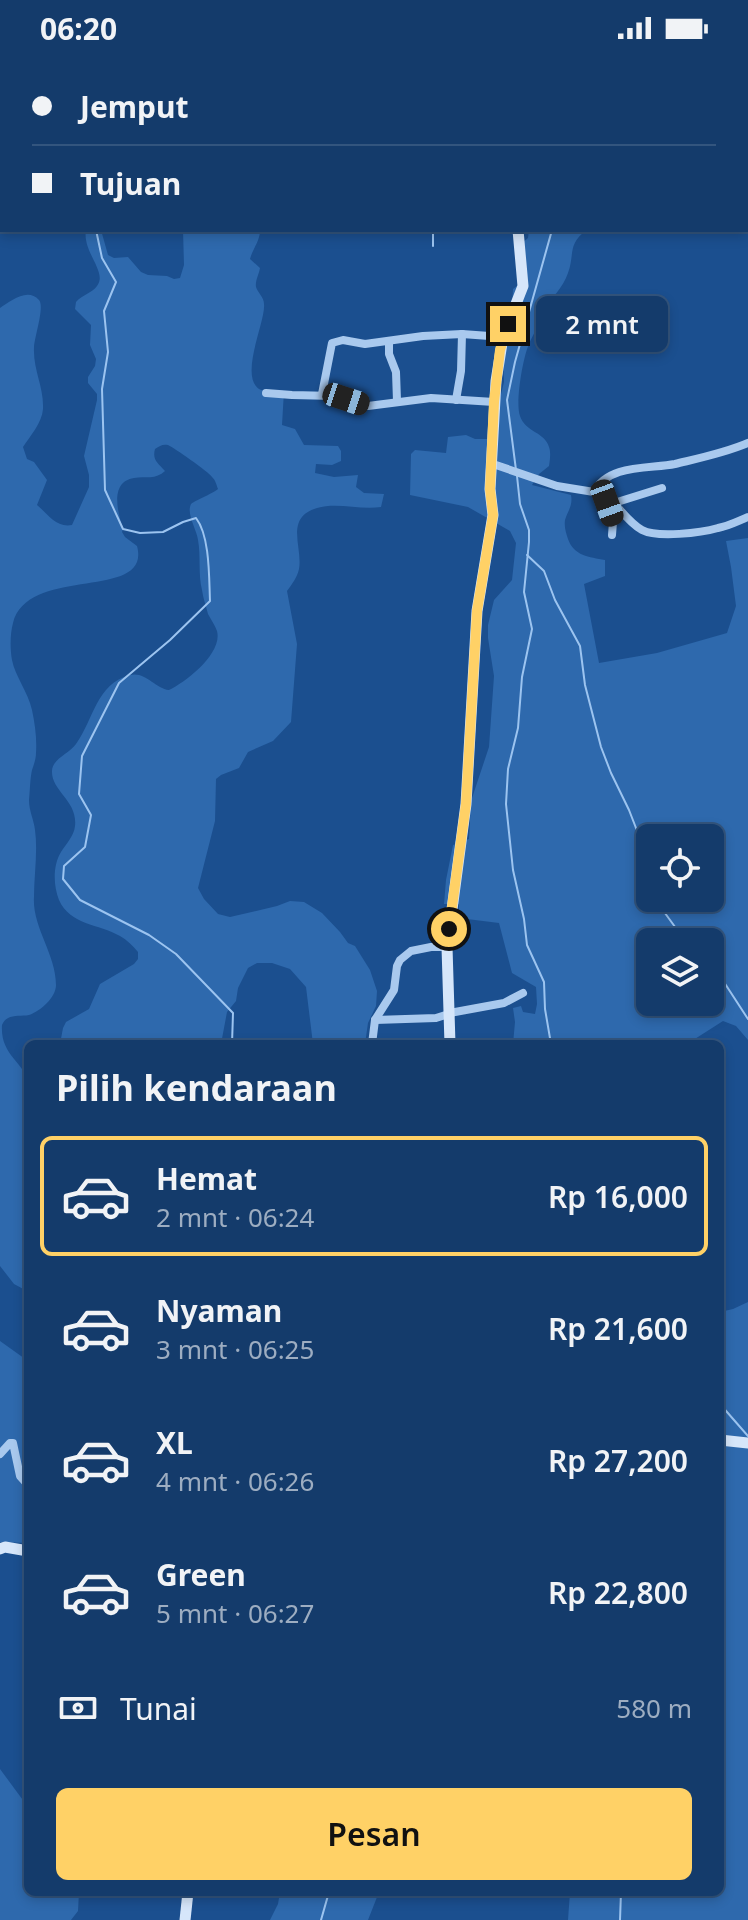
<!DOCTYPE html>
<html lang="id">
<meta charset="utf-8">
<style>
body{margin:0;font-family:"Noto Sans",sans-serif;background:#1d4271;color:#f1f3f6;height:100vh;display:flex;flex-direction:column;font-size:30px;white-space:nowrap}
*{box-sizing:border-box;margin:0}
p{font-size:26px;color:#9dadc1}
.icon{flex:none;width:44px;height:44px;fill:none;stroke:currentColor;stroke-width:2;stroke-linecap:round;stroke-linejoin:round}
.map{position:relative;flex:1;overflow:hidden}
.details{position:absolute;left:24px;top:984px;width:700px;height:856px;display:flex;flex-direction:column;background:#143b6b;border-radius:12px;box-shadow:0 4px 12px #0003,0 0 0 2px #33557e}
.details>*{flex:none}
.hud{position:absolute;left:0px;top:0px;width:748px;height:176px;box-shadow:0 4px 12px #0003,0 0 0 2px #33557e;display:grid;align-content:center;height:176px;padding:0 32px;background:#143b6b}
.controls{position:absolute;left:636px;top:768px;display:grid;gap:16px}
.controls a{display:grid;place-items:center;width:88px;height:88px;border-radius:12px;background:#143b6b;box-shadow:0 4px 12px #0003,0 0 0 2px #33557e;font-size:40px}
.end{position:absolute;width:36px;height:36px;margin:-18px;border:10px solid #ffd166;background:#111;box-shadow:0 0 0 4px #111}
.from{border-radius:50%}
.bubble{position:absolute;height:56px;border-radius:12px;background:#143b6b;box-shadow:0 4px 12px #0003,0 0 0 2px #33557e;font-size:26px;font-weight:600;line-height:56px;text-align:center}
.car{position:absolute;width:24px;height:48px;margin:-24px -12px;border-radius:10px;box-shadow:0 0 6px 2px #0007;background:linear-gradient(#222 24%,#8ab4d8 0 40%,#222 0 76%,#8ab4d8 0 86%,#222 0)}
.hud b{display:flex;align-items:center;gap:28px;height:76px;font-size:30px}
.hud b+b{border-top:2px solid #33557e}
.hud i{width:20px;height:20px;background:#f1f3f6}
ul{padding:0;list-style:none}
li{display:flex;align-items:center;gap:24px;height:120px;margin:0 16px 12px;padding:0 16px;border:4px solid transparent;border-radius:12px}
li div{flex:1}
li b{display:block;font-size:30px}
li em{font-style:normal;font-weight:600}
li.active{border-color:#ffd166}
li>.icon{width:72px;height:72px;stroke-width:1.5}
h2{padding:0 32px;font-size:36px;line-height:96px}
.pay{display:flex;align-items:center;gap:20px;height:88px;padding:0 32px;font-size:30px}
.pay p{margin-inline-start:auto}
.cta{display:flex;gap:16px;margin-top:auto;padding:16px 32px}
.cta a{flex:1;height:92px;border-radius:12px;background:#ffd166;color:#111;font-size:32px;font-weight:600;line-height:92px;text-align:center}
.status{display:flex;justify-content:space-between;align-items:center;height:56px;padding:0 40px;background:#143b6b;direction:ltr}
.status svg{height:22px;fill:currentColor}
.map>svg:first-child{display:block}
.green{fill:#2e69ad;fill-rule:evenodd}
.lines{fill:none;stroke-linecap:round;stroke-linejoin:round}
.stream{stroke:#9cc4f0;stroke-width:2}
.street{stroke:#a9c9ee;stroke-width:8}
.secondary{stroke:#d6e6fa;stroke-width:11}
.route{stroke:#ffd166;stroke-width:10}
</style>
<div class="status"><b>06:20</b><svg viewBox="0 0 49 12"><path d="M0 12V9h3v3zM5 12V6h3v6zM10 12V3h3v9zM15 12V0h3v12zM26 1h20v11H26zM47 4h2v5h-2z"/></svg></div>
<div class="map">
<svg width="748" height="1864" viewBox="0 0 748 1864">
<rect width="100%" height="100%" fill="#1b4f8f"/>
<g class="green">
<polygon points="0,0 162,0 161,2 2,2 2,32 0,31"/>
<polygon points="564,0 748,0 748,69 746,68 746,2 565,2"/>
<path d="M86 174H101L108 199 114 202 128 201 141 216 148 219 167 220 174 223 180 222 184 209 183 174H260C260 185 253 192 250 203L260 212C259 218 255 225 256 231 258 237 264 241 264 248 266 265 239 319 259 333 264 336 277 334 284 335L282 369 295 373 304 389 338 390 341 395V405L332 409 316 408 315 417 334 421 358 419 356 431 364 437 384 438 381 451C359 454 337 446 317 452 284 462 303 491 299 513 297 522 292 528 287 535L297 588 291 666 273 685 248 696 239 712 221 719 216 723 215 765 198 832 204 843 218 858 230 861 277 850 290 845 304 846 322 857 340 876 348 887 355 890 370 914 377 935 376 950 368 967 365 988H313L306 931 290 913 272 907H257L248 912 238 932 236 945 227 956 221 988H60L63 972 66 966 89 953 100 928 134 908 138 903V896C133 890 127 884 120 880 99 868 70 869 59 844 53 829 53 809 61 796 66 788 74 780 75 770 78 745 51 735 52 715 52 703 70 697 76 688 94 663 96 628 130 619 145 615 155 632 169 634 186 626 223 597 217 575 215 569 211 564 208 558 206 550 203 542 202 534 198 518 201 500 198 484 197 474 186 458 191 448 194 445 212 438 218 433 216 428 216 425 212 421 209 416 173 391 168 389 162 388 160 390 155 393 152 404 158 407 165 415 156 424 145 420 134 422 109 426 118 457 123 473L122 476 125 481 137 490C152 546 28 508 13 567 10 578 10 593 12 604 15 620 28 636 32 654 35 668 37 683 36 697 36 703 34 708 32 714 30 723 30 735 29 744 29 755 34 764 35 774 38 796 34 819 34 841 32 871 56 898 56 929 56 941 41 955 29 959 19 961 7 957 2 969 0 999 23 1005 28 1026 31 1038 25 1050 28 1062L27 1235 14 1228 0 1210V252C10 246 27 231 39 244 45 251 34 282 34 292 33 314 44 331 43 353 42 367 30 380 23 391L27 403 34 406 47 424 37 449C48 458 56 472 72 469L89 431V419L84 400 97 344V338L88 327V321L95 310 96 303 90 289 91 269 75 253 76 246C82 239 92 237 97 230 108 216 82 196 86 174Z"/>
<path d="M529 174H587C567 188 575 198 568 217 563 232 552 241 544 253 540 259 539 264 537 271 535 277 531 282 529 288 523 301 515 347 520 360 525 376 545 376 549 391 551 396 550 404 549 410L539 418 532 429 571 439C573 450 568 454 565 464 564 471 566 477 568 483 574 500 589 501 605 504V520L584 528 599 607 657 597 727 577 736 550 731 511 726 485 748 482V984L736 970 723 965 687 988H513L515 966 513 952 521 950 523 956 535 958 537 948 536 931 512 917 499 867 459 862V848H444L446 824 453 789 469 783 471 745 489 691 494 620 488 582V569L494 544 512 524 516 487 510 475 468 451 410 439 411 398 415 394 446 397 448 381 466 379 475 383H490L504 326 503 296 512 251 513 233 521 227 516 192 528 182ZM650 782H710V842H650ZM650 886H710V946H650Z"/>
<polygon points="748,1246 748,1864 568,1864 570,1836 720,1836 720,1256 733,1253"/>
<polygon points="0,1285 28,1305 28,1487 0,1486"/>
<polygon points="0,1713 28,1751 28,1836 79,1836 78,1855 71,1864 0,1864"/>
<polygon points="280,1836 379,1836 368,1864 270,1864 278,1848"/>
</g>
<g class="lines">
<g class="stream">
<polyline points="406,0 407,2"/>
<polyline points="586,0 586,2"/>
<polyline points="153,2 153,0"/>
<path d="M96 174 102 202 116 226 104 255 108 296 102 333 105 434 123 473 140 477 163 476 183 466 196 462C210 480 209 522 210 545L170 584 119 627 82 700 79 738 91 759 85 791 64 810 63 823 80 844 149 879 176 898 233 957 232 988"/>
<polyline points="433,190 433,174"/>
<polyline points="516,414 507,344 515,306 552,174"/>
<polyline points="517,420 520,448 529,474 529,486 524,536 532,573 522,621 518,672 508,713 506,748 513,814 524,863 527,889 544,926 545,953 551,988"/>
<polyline points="527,499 544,515 555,544 580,590 585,629 601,691 611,717 629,754 650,808"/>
<polyline points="659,842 662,853 686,886"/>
<polyline points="710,908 720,920 748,963"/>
<polyline points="720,1348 748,1380"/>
<polyline points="321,1864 329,1836"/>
<polyline points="620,1864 621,1836"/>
</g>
<g class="street">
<polyline points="389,286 389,298 396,316 397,345"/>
<polyline points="266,337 292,339 334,340 368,350 431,342 494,346"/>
<polyline points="322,338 332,287 343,284 365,288 423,280 462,278 503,281"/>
<polyline points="456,344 461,315 462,278"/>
<path d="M493 408 557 430 594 436 607 447H614C622 456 631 468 642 474 657 482 701 477 718 472 729 470 738 465 748 461"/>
<path d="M594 436C608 408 649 413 675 408 700 402 725 397 748 387"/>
<polyline points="607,447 613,466 612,479"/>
<polyline points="614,447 662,432"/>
<polyline points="375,964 436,962 455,956 504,947 523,937"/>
<polyline points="372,988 375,964 394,934 397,910 400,904 411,895 431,891 447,891"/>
<polyline points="0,1398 10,1387 13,1387 20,1420 28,1429"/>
</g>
<g class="secondary">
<polyline points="539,0 539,2"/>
<polyline points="450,988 447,891 466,748 477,555 493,459 490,433 496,325 503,281 523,230 518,174"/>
<polyline points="720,1384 748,1387"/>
<polyline points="0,1493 5,1491 28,1495"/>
<polyline points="185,1864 188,1836"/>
</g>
</g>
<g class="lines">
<polyline class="route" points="449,873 466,748 477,555 493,459 490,433 494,346 500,294 508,268"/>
</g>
</svg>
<div class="controls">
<a><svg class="icon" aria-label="locate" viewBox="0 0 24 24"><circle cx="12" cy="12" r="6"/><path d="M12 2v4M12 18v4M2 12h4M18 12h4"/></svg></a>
<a><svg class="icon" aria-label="layers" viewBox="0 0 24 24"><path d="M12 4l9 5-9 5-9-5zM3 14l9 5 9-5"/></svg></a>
</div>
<i class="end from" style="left:449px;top:873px"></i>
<i class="end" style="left:508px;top:268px"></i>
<div class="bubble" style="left:536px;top:240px;width:132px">2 mnt</div>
<i class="car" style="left:346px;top:343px;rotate:108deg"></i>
<i class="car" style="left:607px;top:447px;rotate:160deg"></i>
<div class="hud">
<b><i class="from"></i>Jemput</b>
<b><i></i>Tujuan</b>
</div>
<section class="details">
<h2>Pilih kendaraan</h2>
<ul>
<li class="active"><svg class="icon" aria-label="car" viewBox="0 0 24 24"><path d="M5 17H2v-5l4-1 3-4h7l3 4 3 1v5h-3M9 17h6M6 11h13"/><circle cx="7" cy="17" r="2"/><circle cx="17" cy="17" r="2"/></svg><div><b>Hemat</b><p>2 mnt · 06:24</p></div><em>Rp 16,000</em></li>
<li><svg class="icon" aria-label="car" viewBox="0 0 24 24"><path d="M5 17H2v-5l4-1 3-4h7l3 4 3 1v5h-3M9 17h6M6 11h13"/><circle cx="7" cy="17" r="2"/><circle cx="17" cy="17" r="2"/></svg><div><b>Nyaman</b><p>3 mnt · 06:25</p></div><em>Rp 21,600</em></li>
<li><svg class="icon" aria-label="car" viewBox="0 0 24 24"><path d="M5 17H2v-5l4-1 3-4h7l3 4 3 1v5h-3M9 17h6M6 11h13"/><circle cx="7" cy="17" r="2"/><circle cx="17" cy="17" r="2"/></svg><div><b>XL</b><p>4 mnt · 06:26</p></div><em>Rp 27,200</em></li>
<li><svg class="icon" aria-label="car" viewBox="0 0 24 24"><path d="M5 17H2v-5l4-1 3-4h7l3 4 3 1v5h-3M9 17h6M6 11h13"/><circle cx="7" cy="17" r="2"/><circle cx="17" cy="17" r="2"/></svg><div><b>Green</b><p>5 mnt · 06:27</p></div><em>Rp 22,800</em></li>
</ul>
<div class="pay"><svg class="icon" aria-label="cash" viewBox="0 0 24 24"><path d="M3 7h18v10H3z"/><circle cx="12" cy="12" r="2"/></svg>Tunai<p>580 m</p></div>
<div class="cta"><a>Pesan</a></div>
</section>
</div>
